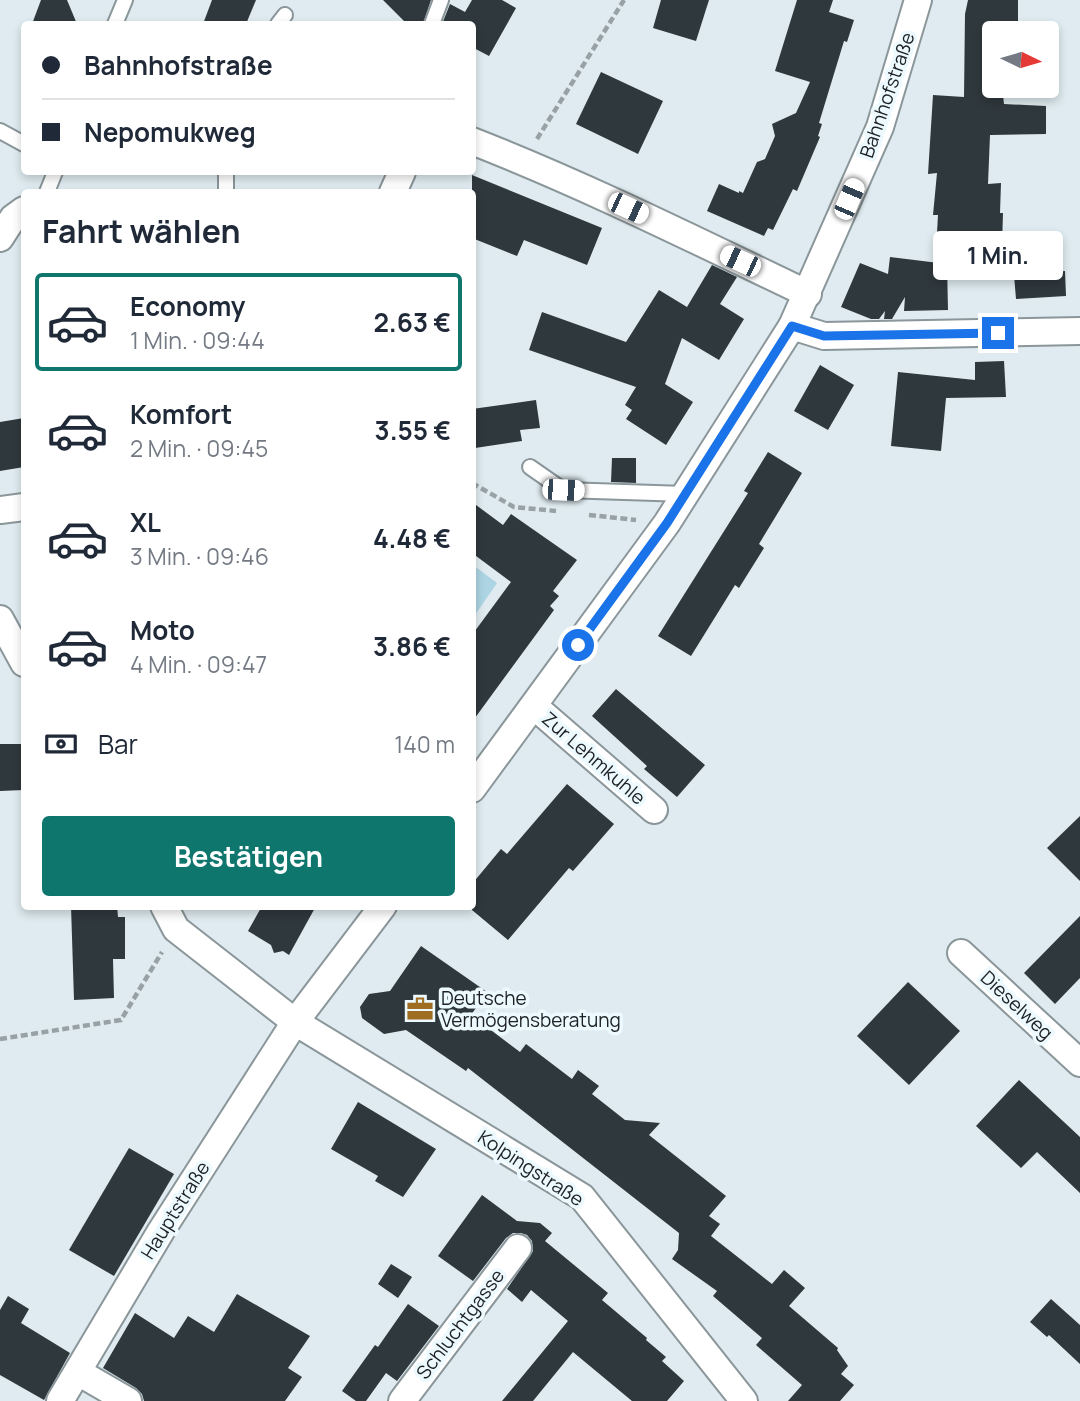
<!DOCTYPE html>
<html lang="de">
<meta charset="utf-8">
<style>
body{margin:0;font-family:Manrope,sans-serif;background:#f2f2f3;color:#1f2937;height:100vh;display:flex;flex-direction:column;font-size:26px;white-space:nowrap}
*{box-sizing:border-box;margin:0}
p{font-size:23px;color:#747a83}
.icon{flex:none;width:38px;height:38px;fill:none;stroke:currentColor;stroke-width:2;stroke-linecap:round;stroke-linejoin:round}
.map{position:relative;flex:1;overflow:hidden}
.drawer{position:absolute;left:21px;top:189px;width:455px;height:721px;display:flex;flex-direction:column;background:#fff;border-radius:7px;box-shadow:0 4px 10px #0003}
.drawer>*{flex:none}
.banner{position:absolute;left:21px;top:21px;width:455px;height:154px;border-radius:7px;box-shadow:0 4px 10px #0003;display:grid;align-content:center;height:154px;padding:0 21px;background:#fff}
.needle{width:46px;rotate:95deg}
.controls{position:absolute;left:982px;top:21px;display:grid;gap:14px}
.controls a{display:grid;place-items:center;width:77px;height:77px;border-radius:7px;background:#fff;box-shadow:0 4px 10px #0003;font-size:35px}
.end{position:absolute;width:32px;height:32px;margin:-16px;border:9px solid #1a73e8;background:#fff;box-shadow:0 0 0 4px #fff}
.from{border-radius:50%}
.bubble{position:absolute;height:49px;border-radius:7px;background:#fff;box-shadow:0 4px 10px #0003;font-size:23px;font-weight:700;line-height:49px;text-align:center}
.car{position:absolute;width:21px;height:42px;margin:-21px -10px;border-radius:9px;box-shadow:0 0 5px 2px #0007;background:linear-gradient(#fff 24%,#345 0 40%,#fff 0 76%,#345 0 86%,#fff 0)}
.banner b{display:flex;align-items:center;gap:24px;height:66px;font-size:26px}
.banner b+b{border-top:2px solid #e0e1e3}
.banner i{width:18px;height:18px;background:#1f2937}
ul{padding:0;list-style:none}
li{display:flex;align-items:center;gap:21px;height:98px;margin:0 14px 10px;padding:0 7px;border:4px solid transparent;border-radius:7px}
li div{flex:1}
li b{display:block;font-size:26px}
li em{font-style:normal;font-weight:700}
li.active{border-color:#0f766e}
li>.icon{width:63px;height:63px;stroke-width:1.5}
h2{padding:0 21px;font-size:32px;line-height:84px}
.pay{display:flex;align-items:center;gap:18px;height:77px;padding:0 21px;font-size:26px}
.pay p{margin-inline-start:auto}
.button{display:flex;gap:14px;margin-top:auto;padding:14px 21px}
.button a{flex:1;height:80px;border-radius:7px;background:#0f766e;color:#fff;font-size:28px;font-weight:700;line-height:80px;text-align:center}
.map>svg:first-child{display:block}
.green{fill:#acd4e2}
.building{fill:#2f383c}
.lines{fill:none;stroke-linecap:round;stroke-linejoin:round}
.lane-casing{stroke:#8a969a;stroke-width:18}
.street-casing{stroke:#8a969a;stroke-width:30}
.path{stroke:#98a1a5;stroke-width:4.5;stroke-dasharray:7 3.5;stroke-linecap:butt}
.lane{stroke:#fff;stroke-width:14}
.street{stroke:#fff;stroke-width:26}
.route{stroke:#1a73e8;stroke-width:9}
.labels{text-anchor:middle;stroke-width:7;stroke-linejoin:round;paint-order:stroke}
.street-label{font-size:19px;fill:#1d2123;stroke:#ecf9fe}
.poi-label{font-size:19px;fill:#1d2123;stroke:#ecf9fe;text-anchor:start}
</style>
<div class="map">
<svg width="1080" height="1401" viewBox="0 0 1080 1401">
<rect width="100%" height="100%" fill="#dfebf0"/>
<polygon class="green" points="473,565 497,583 473,618 473,564"/>
<g class="building">
<polygon points="41,0 67,0 77,24 32,24"/>
<polygon points="212,0 256,0 246,24 203,24"/>
<polygon points="383,0 431,0 423,24 407,24"/>
<polygon points="472,0 502,0 516,8 489,56 472,47 472,24 442,24 450,4 465,12"/>
<polygon points="661,0 709,0 696,41 653,28"/>
<polygon points="797,0 833,0 829,12 854,20 847,42 844,41 819,123 822,124 818,136 820,137 797,191 793,189 773,230 768,228 764,236 707,211 719,184 739,193 739,191 743,193 757,162 765,159 775,136 772,124 796,113 810,82 775,71"/>
<polygon points="968,0 1018,0 1018,33 994,33 994,86 1002,86 1004,104 1046,106 1046,134 990,135 988,184 1001,183 1000,213 1003,213 1002,245 936,250 938,215 933,215 937,173 928,174 933,95 964,97 965,14"/>
<polygon points="601,72 663,101 638,154 576,124"/>
<polygon points="472,175 602,228 587,265 524,240 517,256 472,238"/>
<polygon points="890,257 947,264 948,310 904,311 905,297 892,319 884,319 885,311 879,319 871,319 841,307 860,263 888,274"/>
<polygon points="712,265 737,277 720,304 744,319 719,360 682,338 665,384 693,402 666,445 626,419 632,410 625,405 636,387 529,350 542,312 626,342 659,290 687,307"/>
<polygon points="1065,271 1066,296 1016,299 1014,275"/>
<polygon points="1004,361 1006,397 946,398 941,451 891,446 898,372 975,380 975,362"/>
<polygon points="820,365 854,385 828,430 794,411"/>
<polygon points="536,400 540,428 520,430 522,441 475,448 472,409"/>
<polygon points="24,418 24,467 0,471 0,422"/>
<polygon points="768,452 802,473 759,544 764,548 739,588 735,585 691,656 658,636 748,493 744,491"/>
<polygon points="612,458 636,458 636,483 611,482"/>
<polygon points="472,502 503,525 511,514 577,560 553,591 559,596 550,606 554,610 472,722 472,635 511,582 472,553"/>
<polygon points="616,689 705,765 677,797 644,769 647,766 592,716"/>
<polygon points="0,744 24,744 24,790 0,791"/>
<polygon points="567,784 614,824 573,871 569,868 508,940 472,910 472,884 501,849 507,854"/>
<polygon points="1080,816 1080,881 1047,848"/>
<polygon points="71,906 117,906 118,917 125,917 125,959 113,959 114,998 74,1000"/>
<polygon points="262,906 316,906 289,955 283,951 274,953 271,945 248,931"/>
<polygon points="1080,916 1080,978 1055,1004 1024,973"/>
<polygon points="421,946 487,992 471,1015 520,1052 526,1044 572,1079 578,1070 599,1086 592,1094 625,1120 660,1123 649,1135 726,1196 709,1216 720,1224 711,1236 772,1284 784,1270 805,1288 789,1306 838,1348 837,1350 848,1366 841,1374 854,1385 840,1401 788,1401 802,1385 756,1345 762,1338 713,1296 717,1291 672,1259 678,1250 679,1233 468,1068 466,1071 406,1030 384,1034 362,1018 360,1007 369,994 390,991"/>
<polygon points="908,982 960,1031 909,1085 857,1036"/>
<polygon points="1019,1080 1080,1137 1080,1193 1037,1152 1021,1168 976,1126"/>
<polygon points="358,1102 436,1149 403,1197 375,1181 378,1176 331,1149"/>
<polygon points="129,1148 174,1174 114,1276 69,1250"/>
<polygon points="482,1195 517,1221 540,1223 552,1233 545,1241 608,1293 602,1300 647,1338 646,1340 666,1357 662,1361 684,1381 667,1401 632,1401 573,1352 533,1401 502,1401 568,1321 531,1290 522,1302 507,1289 533,1251 532,1241 527,1235 521,1233 513,1233 506,1238 473,1281 438,1256"/>
<polygon points="391,1264 412,1277 398,1298 378,1284"/>
<polygon points="237,1294 310,1336 288,1368 302,1377 285,1401 144,1401 142,1394 136,1388 103,1368 135,1313 174,1338 188,1316 214,1332"/>
<polygon points="8,1296 29,1309 21,1323 70,1353 44,1400 0,1375 0,1310"/>
<polygon points="1051,1299 1080,1325 1080,1364 1049,1335 1047,1337 1030,1322"/>
<polygon points="408,1304 439,1326 397,1381 386,1373 366,1401 356,1401 342,1391 375,1345 378,1347"/>
</g>
<g class="lines">
<g class="lane-casing">
<g id="lane">
<polyline points="115,24 125,0"/>
<polyline points="278,24 285,15"/>
<polyline points="432,24 441,0"/>
<polyline points="0,131 24,144"/>
<polyline points="47,192 55,172"/>
<polyline points="226,192 226,172"/>
<polyline points="530,467 563,490 686,494"/>
</g>
</g>
<g class="street-casing">
<g id="street">
<path d="M472 141C587 186 697 241 808 294"/>
<polyline points="393,192 402,172"/>
<polyline points="0,238 13,218 24,210"/>
<polyline points="792,326 824,336 1080,331"/>
<polyline points="0,510 24,507"/>
<polyline points="0,619 24,663"/>
<polyline points="534,706 654,810"/>
<polyline points="472,789 667,523 792,326 880,127 918,0"/>
<polyline points="164,906 176,929 295,1022 582,1197 744,1401"/>
<polyline points="961,953 1080,1063"/>
<polyline points="78,1372 128,1401"/>
<polyline points="60,1401 161,1231 295,1022 383,906"/>
<polyline points="402,1401 518,1248"/>
</g>
</g>
<g class="path">
<polyline points="537,139 624,0"/>
<polyline points="472,483 514,507 556,511"/>
<polyline points="589,515 636,520"/>
<polyline points="0,1039 121,1020 162,952"/>
</g>
<use href="#lane" class="lane"/>
<use href="#street" class="street"/>
</g>
<g class="lines">
<polyline class="route" points="578,645 667,523 792,326 824,336 998,333"/>
</g>
<defs>
<g id="office-bare" transform="scale(2.1)"><path d="M-6-3h4V-5.5h4V-3h4V5H-6ZM-1-4.5V-3h2v-1.5ZM-6 0V1H6V0Z" fill="#9f6d22" stroke="#ecf9fe" stroke-width="2.5" paint-order="stroke"/></g>
</defs>
<g fill-rule="evenodd">
<use href="#office-bare" x="420" y="1009"/>
</g>
<g class="labels">
<g class="street-label">
<text transform="translate(887 95) rotate(-71)" y="7">Bahnhofstraße</text>
<text transform="translate(594 758) rotate(41)" y="7">Zur Lehmkuhle</text>
<text transform="translate(1017 1005) rotate(43)" y="7">Dieselweg</text>
<text transform="translate(531 1168) rotate(33)" y="7">Kolpingstraße</text>
<text transform="translate(175 1210) rotate(-58)" y="7">Hauptstraße</text>
<text transform="translate(460 1324) rotate(-53)" y="7">Schluchtgasse</text>
</g>
<g class="poi-label">
<text x="441" y="1005">Deutsche<tspan x="441" dy="22">Vermögensberatung</tspan></text>
</g>
</g>
</svg>
<div class="controls">
<a><svg class="needle" viewBox="-14 -14 28 28"><path d="M0-13l5 13h-10z" fill="#e53935"/><path d="M0 13l5-13h-10z" fill="#747a83"/></svg></a>
</div>
<i class="end from" style="left:578px;top:645px"></i>
<i class="end" style="left:998px;top:333px"></i>
<div class="bubble" style="left:933px;top:231px;width:130px">1 Min.</div>
<i class="car" style="left:849px;top:199px;rotate:23deg"></i>
<i class="car" style="left:628px;top:208px;rotate:115deg"></i>
<i class="car" style="left:740px;top:261px;rotate:295deg"></i>
<i class="car" style="left:563px;top:490px;rotate:92deg"></i>
<div class="banner">
<b><i class="from"></i>Bahnhofstraße</b>
<b><i></i>Nepomukweg</b>
</div>
<section class="drawer">
<h2>Fahrt wählen</h2>
<ul>
<li class="active"><svg class="icon" aria-label="car" viewBox="0 0 24 24"><path d="M5 17H2v-5l4-1 3-4h7l3 4 3 1v5h-3M9 17h6M6 11h13"/><circle cx="7" cy="17" r="2"/><circle cx="17" cy="17" r="2"/></svg><div><b>Economy</b><p>1 Min. · 09:44</p></div><em>2.63 €</em></li>
<li><svg class="icon" aria-label="car" viewBox="0 0 24 24"><path d="M5 17H2v-5l4-1 3-4h7l3 4 3 1v5h-3M9 17h6M6 11h13"/><circle cx="7" cy="17" r="2"/><circle cx="17" cy="17" r="2"/></svg><div><b>Komfort</b><p>2 Min. · 09:45</p></div><em>3.55 €</em></li>
<li><svg class="icon" aria-label="car" viewBox="0 0 24 24"><path d="M5 17H2v-5l4-1 3-4h7l3 4 3 1v5h-3M9 17h6M6 11h13"/><circle cx="7" cy="17" r="2"/><circle cx="17" cy="17" r="2"/></svg><div><b>XL</b><p>3 Min. · 09:46</p></div><em>4.48 €</em></li>
<li><svg class="icon" aria-label="car" viewBox="0 0 24 24"><path d="M5 17H2v-5l4-1 3-4h7l3 4 3 1v5h-3M9 17h6M6 11h13"/><circle cx="7" cy="17" r="2"/><circle cx="17" cy="17" r="2"/></svg><div><b>Moto</b><p>4 Min. · 09:47</p></div><em>3.86 €</em></li>
</ul>
<div class="pay"><svg class="icon" aria-label="cash" viewBox="0 0 24 24"><path d="M3 7h18v10H3z"/><circle cx="12" cy="12" r="2"/></svg>Bar<p>140 m</p></div>
<div class="button"><a>Bestätigen</a></div>
</section>
</div>
